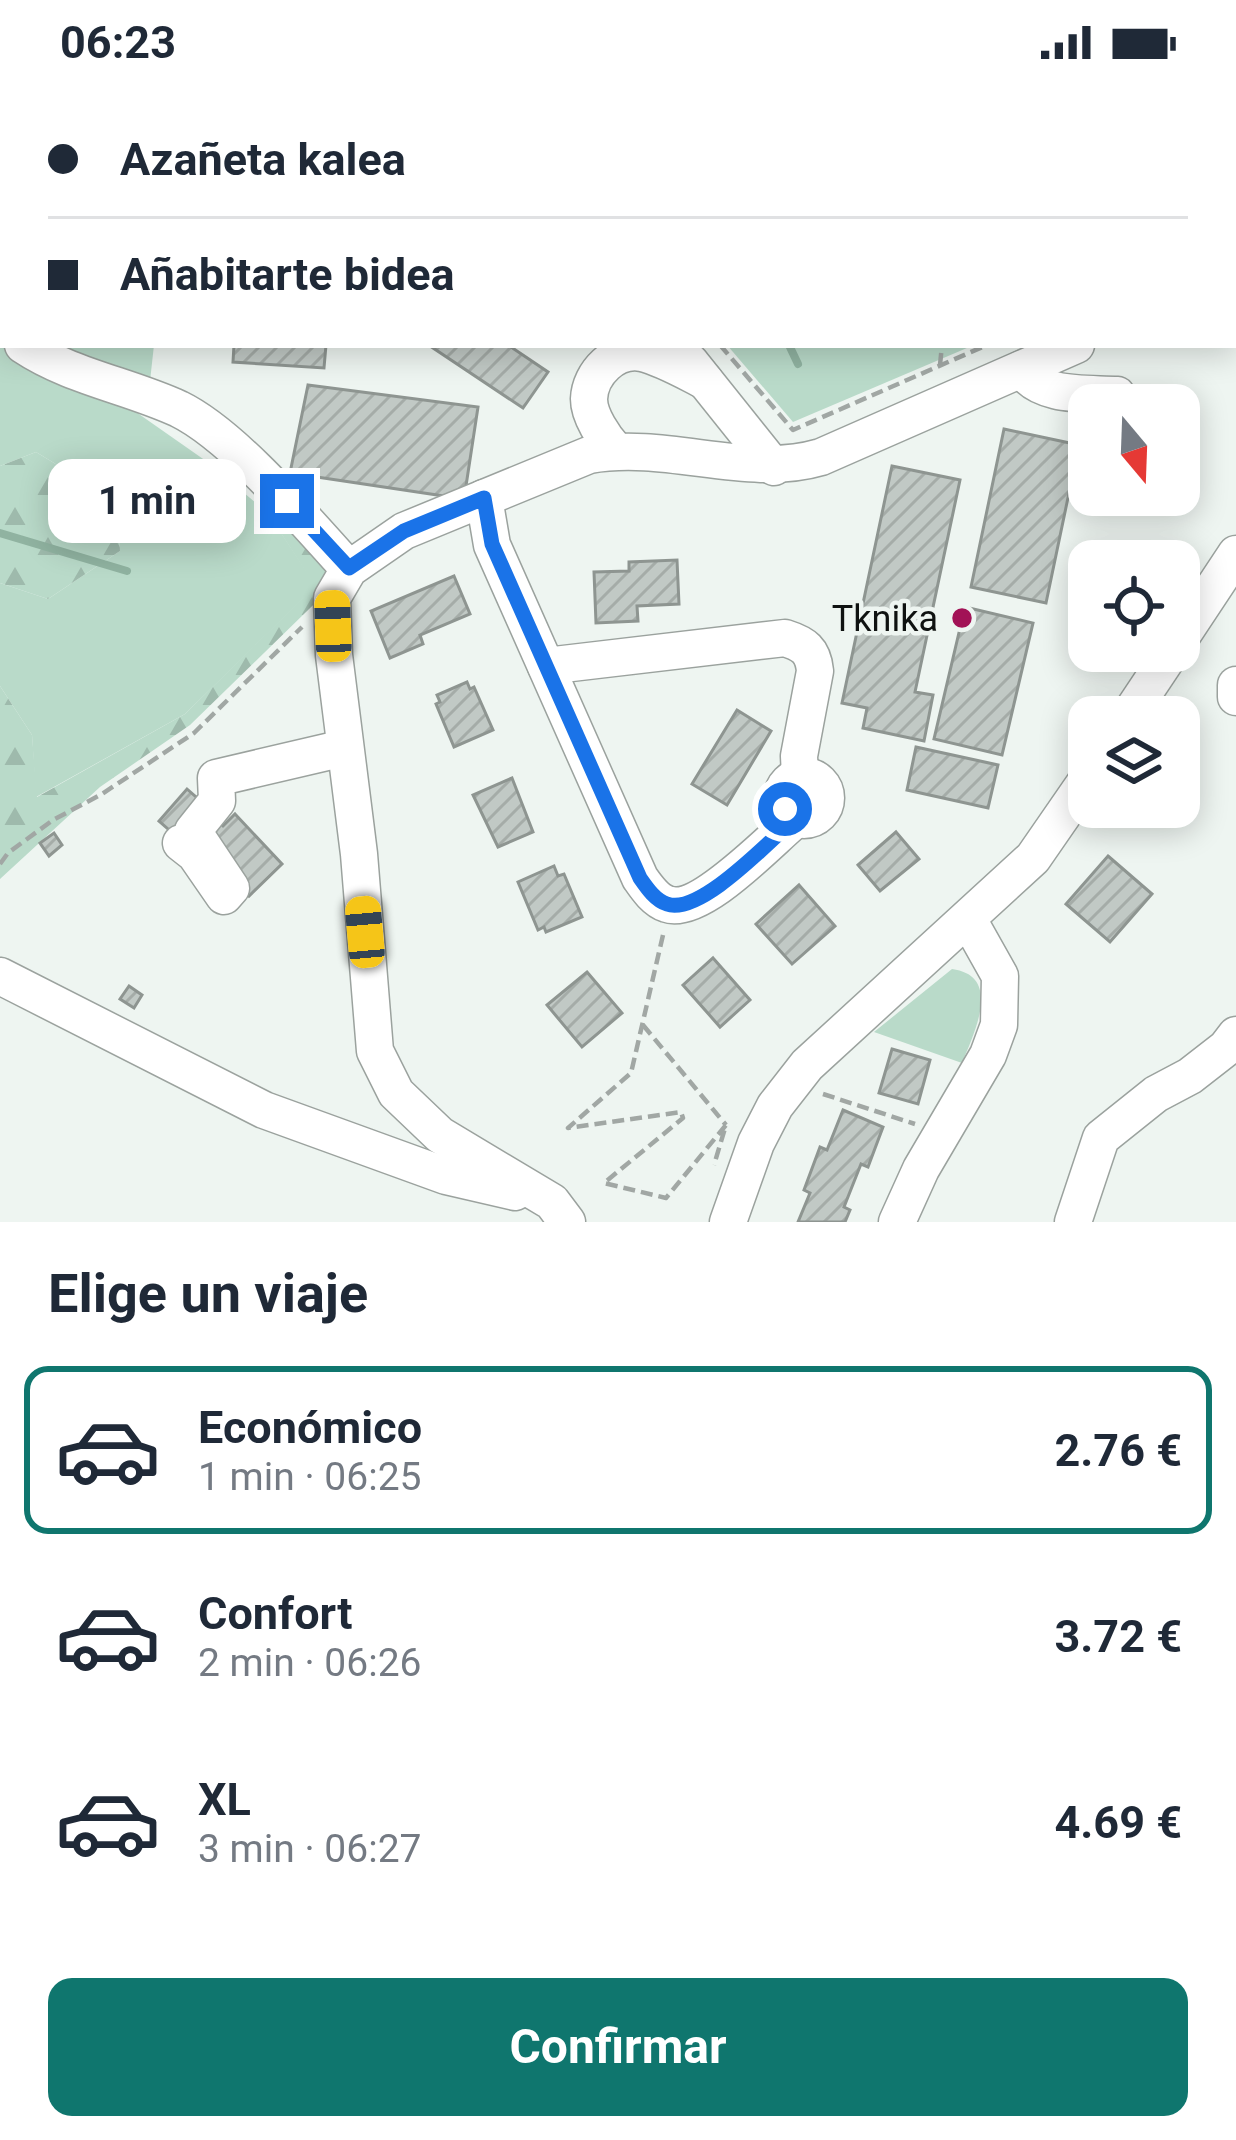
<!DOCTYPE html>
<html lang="es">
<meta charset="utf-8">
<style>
body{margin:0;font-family:Roboto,sans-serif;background:#f2f2f3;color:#1f2937;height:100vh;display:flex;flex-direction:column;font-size:45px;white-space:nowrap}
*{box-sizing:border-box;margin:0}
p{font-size:39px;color:#747a83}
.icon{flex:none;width:66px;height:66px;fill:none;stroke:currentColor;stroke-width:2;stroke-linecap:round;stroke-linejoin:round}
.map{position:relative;height:1138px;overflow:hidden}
.panel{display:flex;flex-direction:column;background:#fff;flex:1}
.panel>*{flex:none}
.top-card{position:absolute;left:0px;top:0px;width:1236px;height:264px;box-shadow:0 6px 30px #0003;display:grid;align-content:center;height:264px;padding:0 48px;background:#fff}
.needle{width:78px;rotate:161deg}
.fabs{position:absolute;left:1068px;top:300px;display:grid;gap:24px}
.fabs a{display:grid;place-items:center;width:132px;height:132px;border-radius:24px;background:#fff;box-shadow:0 6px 30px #0003;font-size:60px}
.end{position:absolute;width:54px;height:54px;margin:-27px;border:15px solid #1a73e8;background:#fff;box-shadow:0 0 0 6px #fff}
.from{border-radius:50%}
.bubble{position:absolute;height:84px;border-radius:24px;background:#fff;box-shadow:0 6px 30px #0003;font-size:39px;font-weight:700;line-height:84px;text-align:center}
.car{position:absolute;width:36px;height:72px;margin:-36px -18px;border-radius:15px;box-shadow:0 0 9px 3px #0007;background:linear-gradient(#f5c518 24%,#345 0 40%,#f5c518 0 76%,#345 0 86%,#f5c518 0)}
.top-card b{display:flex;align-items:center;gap:42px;height:114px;font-size:45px}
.top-card b+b{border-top:3px solid #e0e1e3}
.top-card i{width:30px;height:30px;background:#1f2937}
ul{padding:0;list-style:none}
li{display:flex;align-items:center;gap:36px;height:168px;margin:0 24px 18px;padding:0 24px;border:6px solid transparent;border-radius:24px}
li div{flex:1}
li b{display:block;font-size:45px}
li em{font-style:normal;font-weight:700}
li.selected{border-color:#0f766e}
li>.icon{width:108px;height:108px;stroke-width:1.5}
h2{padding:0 48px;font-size:54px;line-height:144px}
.cta{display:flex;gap:24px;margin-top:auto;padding:24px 48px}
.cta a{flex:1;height:138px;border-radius:24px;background:#0f766e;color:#fff;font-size:48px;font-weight:700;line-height:138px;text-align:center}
.status{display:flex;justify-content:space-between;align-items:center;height:84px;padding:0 60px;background:#fff;direction:ltr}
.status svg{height:33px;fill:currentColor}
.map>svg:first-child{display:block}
.grass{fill:#b9dac9}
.forest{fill:url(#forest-firs)}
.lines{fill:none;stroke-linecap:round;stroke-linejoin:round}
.stream{stroke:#90b3a1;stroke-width:8}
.building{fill:url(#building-hatch);stroke:#8e9591;stroke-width:3}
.minor-casing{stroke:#9ba29e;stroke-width:39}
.path{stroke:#a1a7a4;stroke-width:4.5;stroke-dasharray:12 6;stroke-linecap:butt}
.minor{stroke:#fff;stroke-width:36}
.route{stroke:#1a73e8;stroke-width:15}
.poi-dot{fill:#a21256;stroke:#eef5f1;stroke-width:4.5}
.labels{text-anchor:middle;stroke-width:9;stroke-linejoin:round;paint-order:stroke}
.poi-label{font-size:36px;fill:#0f1211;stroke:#eef5f1;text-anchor:end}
</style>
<div class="status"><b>06:23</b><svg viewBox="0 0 49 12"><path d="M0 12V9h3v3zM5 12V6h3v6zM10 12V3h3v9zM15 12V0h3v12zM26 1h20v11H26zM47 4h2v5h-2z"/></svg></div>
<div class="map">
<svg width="1236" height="1138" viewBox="0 0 1236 1138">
<defs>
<pattern id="forest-firs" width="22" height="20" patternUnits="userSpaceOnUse" patternTransform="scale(3)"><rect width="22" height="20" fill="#b9dac9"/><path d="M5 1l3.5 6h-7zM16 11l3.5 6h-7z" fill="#9ebaac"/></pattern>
<pattern id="building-hatch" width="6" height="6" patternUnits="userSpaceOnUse" patternTransform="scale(3)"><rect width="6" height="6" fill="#c1c9c5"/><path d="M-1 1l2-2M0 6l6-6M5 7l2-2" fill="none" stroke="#a5aca8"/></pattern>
</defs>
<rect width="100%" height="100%" fill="#eef5f1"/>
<g class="grass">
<polygon points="0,0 233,0 234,3 3,3 3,261 154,261 150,297 136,328 206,377 268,429 316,502 185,630 36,713 32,651 0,602 0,499 48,515 120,467 118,418 36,368 0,382"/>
<polygon points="1128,0 1236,0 1236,163 1233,3"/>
<polygon points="727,261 974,261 793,338"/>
<path d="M952 885C1003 892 974 949 962 979L874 948Z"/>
</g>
<g class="forest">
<polygon points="342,0 735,0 736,3 349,3"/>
<polygon points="36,368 118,418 120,467 48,515 0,499 0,382"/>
<polygon points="283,412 347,488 190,641 100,703 0,795 0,602 32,651 37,713 185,630 315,502 268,429"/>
</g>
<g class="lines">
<g class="stream">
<polyline points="652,0 654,3"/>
<polyline points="789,261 798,280"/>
<polyline points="0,449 127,487"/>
</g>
</g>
<g class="building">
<polygon points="767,0 873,0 765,3"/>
<polygon points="0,11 3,14 0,78"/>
<polygon points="234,261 326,261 324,284 233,278"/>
<polygon points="421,261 508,261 548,288 523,324 430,262"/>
<polygon points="308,301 478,323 464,415 290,389"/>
<polygon points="1004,345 1079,361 1046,519 971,503"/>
<polygon points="892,382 960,396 915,608 933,611 924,657 863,644 867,624 842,619"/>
<polygon points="677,476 679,520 637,522 638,537 596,539 594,488 629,487 629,478"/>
<polygon points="454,492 470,530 420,551 423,560 390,574 371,527"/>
<polygon points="965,523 1033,539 1002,671 934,655"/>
<polygon points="467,598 470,605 474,603 493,646 454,663 436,620 440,618 437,611"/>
<polygon points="737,626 771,647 727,721 692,700"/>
<polygon points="916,663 998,681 988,724 907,706"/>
<polygon points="512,694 533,748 498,763 473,711"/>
<polygon points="187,705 204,720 176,752 159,737"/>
<polygon points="235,730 282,780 249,812 224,786 202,748 216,735 223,742"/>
<polygon points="896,748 919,775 880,807 858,781"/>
<polygon points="54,749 62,761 49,772 40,759"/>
<polygon points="1108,772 1152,810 1110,858 1066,820"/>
<polygon points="554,782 558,792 564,790 582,833 546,848 544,843 538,846 518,798"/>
<polygon points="799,801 835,842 792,880 756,840"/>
<polygon points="713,874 750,916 720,943 683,901"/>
<polygon points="587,888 622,929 582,963 547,921"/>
<polygon points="129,902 142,911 134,924 120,915"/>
<polygon points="892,965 930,976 918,1020 879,1009"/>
<polygon points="843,1026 883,1043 868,1083 861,1080 844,1123 850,1126 845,1138 798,1138 810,1109 804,1106 820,1063 827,1066"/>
</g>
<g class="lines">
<g class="minor-casing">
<g id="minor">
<polyline points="257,0 258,3"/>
<polyline points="1111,0 1112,3"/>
<polyline points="979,3 986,0"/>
<polyline points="1233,184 1236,187"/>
<path d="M23 261C71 293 127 301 179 325 234 352 306 438 349 485"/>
<polyline points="690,278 774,383"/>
<path d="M1022 285C1040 314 1087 309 1117 311"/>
<path d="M615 366C604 354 589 332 589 315 590 289 615 264 642 269 663 274 685 287 705 297"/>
<path d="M484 414 492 461 640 794C647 804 655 816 667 820 700 832 770 756 797 734"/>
<polyline points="1179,556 1236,470"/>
<path d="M546 582 785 554C804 560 813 566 815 587L799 672 800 692"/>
<polyline points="1236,601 1236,613"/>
<polyline points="1128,633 1172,567"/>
<circle cx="804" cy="714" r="22"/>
<polyline points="181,759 195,770 224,812 231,804 193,747 217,717 216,694 344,664"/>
<polyline points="0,892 264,1026 446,1092 515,1108"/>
<path d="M567 1138 552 1118 440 1051 396 1009 375 967 359 770 334 571 332 514 349 485 404 447 589 371C669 357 746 395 821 373L1076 261"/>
<polyline points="728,1138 756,1059 775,1022 807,981 1033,774 1089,693"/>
<polyline points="897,1138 921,1085 988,971 999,941 1000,892 968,835"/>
<polyline points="1073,1138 1101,1054 1156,1010 1190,992 1226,964 1236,951"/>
</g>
</g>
<g class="path">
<polyline points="913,0 914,3"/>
<polyline points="885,3 887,0"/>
<polyline points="0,227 3,230"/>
<polyline points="720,261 793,346 987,261"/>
<polyline points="940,281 942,261"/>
<polyline points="0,780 8,769 53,736 102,710 194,649 302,543"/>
<polyline points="663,851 631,989 568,1044 681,1028 683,1034 604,1099 666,1114 726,1041 714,1081"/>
<polyline points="643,941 726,1041"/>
<polyline points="823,1010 915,1040"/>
</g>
<use href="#minor" class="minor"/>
</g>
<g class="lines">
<path class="route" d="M287 417 349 484 404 447 484 414 492 460 640 794C647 804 655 816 667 820 700 832 770 756 796 734L785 725"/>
</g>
<circle class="poi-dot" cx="962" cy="534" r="12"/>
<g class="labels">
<g class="poi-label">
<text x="938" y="547">Tknika</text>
</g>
</g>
</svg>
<div class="fabs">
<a><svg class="needle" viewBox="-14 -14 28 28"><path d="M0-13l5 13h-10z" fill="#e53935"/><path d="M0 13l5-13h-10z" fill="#747a83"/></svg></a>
<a><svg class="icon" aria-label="locate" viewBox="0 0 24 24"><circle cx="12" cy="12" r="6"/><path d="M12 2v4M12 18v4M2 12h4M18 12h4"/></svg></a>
<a><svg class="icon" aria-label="layers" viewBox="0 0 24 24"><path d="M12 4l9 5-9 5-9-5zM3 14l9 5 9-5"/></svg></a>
</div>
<i class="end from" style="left:785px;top:725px"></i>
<i class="end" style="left:287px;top:417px"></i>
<div class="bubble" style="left:48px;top:375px;width:198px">1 min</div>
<i class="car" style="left:333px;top:542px;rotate:358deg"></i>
<i class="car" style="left:365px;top:848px;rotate:355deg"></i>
<div class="top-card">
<b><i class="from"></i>Azañeta kalea</b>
<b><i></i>Añabitarte bidea</b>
</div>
</div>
<section class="panel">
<h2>Elige un viaje</h2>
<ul>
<li class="selected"><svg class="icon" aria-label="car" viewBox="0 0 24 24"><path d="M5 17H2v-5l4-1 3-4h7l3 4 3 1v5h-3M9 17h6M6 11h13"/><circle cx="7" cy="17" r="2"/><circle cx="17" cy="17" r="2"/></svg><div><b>Económico</b><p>1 min · 06:25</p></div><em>2.76 €</em></li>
<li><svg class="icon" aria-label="car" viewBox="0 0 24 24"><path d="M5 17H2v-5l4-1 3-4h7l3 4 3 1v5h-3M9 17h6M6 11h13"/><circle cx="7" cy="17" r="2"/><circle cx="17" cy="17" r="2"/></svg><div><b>Confort</b><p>2 min · 06:26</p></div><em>3.72 €</em></li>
<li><svg class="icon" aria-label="car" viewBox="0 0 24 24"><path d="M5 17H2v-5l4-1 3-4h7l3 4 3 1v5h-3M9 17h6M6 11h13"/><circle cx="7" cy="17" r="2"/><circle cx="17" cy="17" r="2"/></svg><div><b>XL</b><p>3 min · 06:27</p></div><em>4.69 €</em></li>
</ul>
<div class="cta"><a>Confirmar</a></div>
</section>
